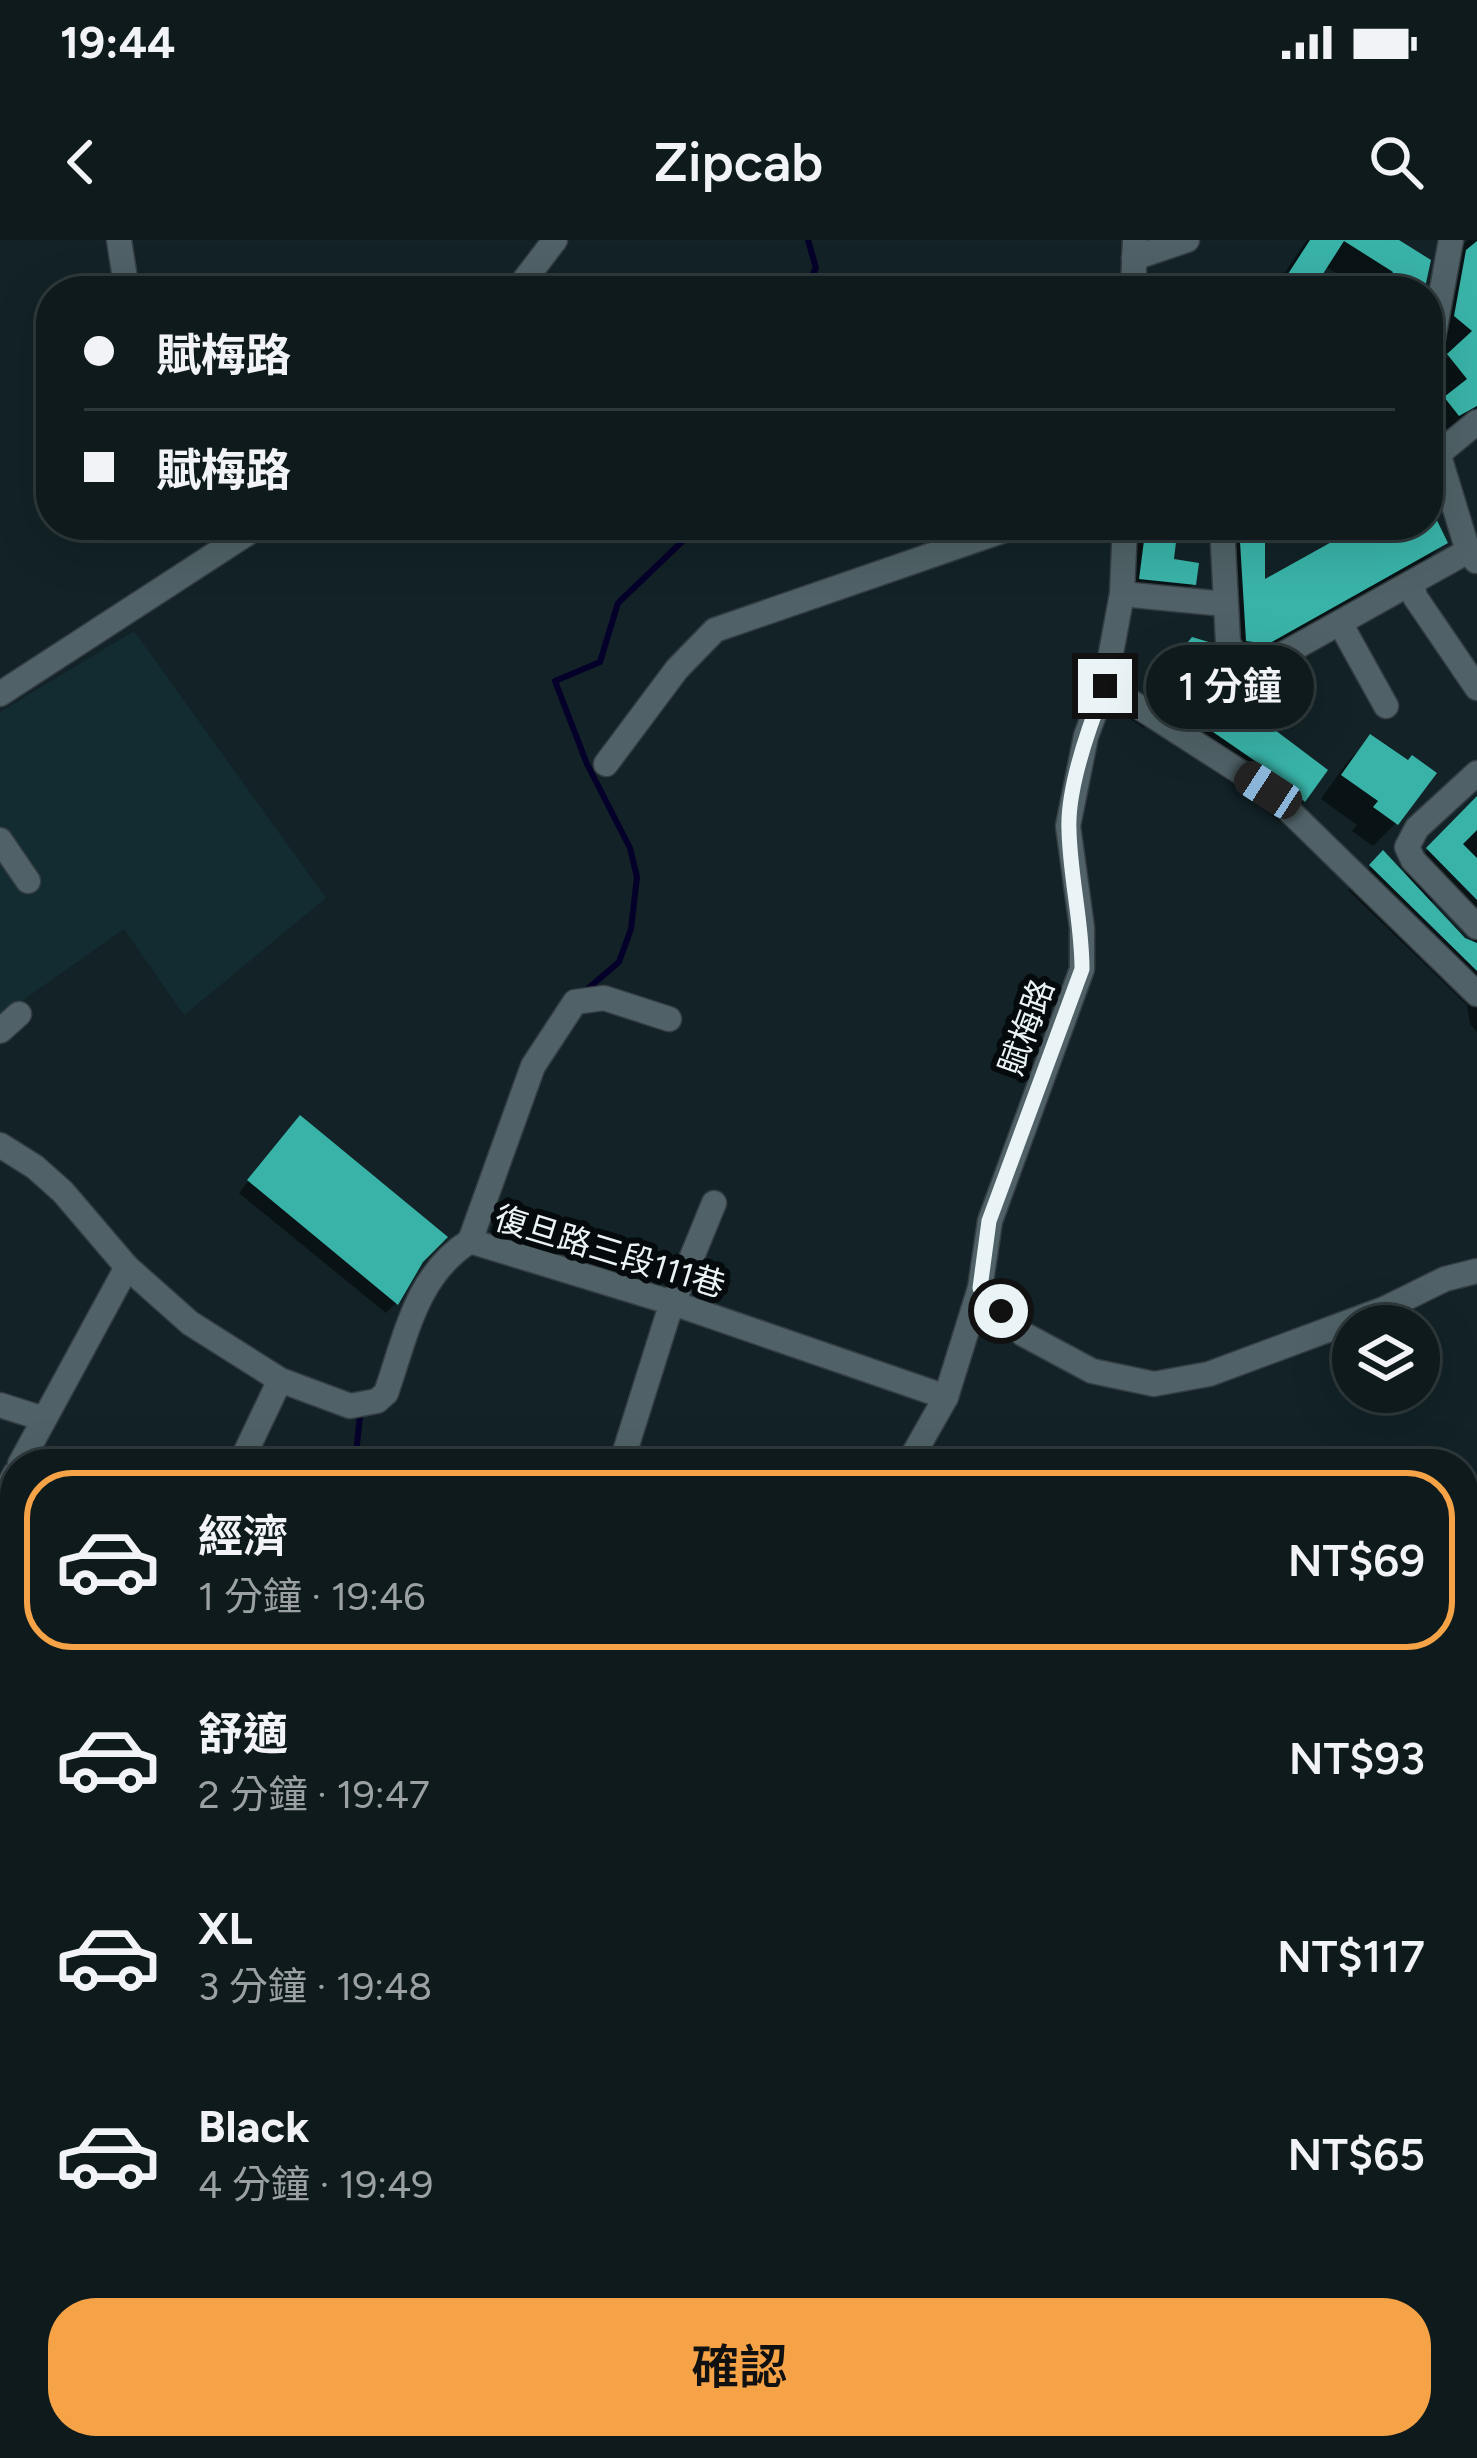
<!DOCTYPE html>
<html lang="zh-TW">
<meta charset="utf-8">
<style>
body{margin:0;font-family:Figtree,"Noto Sans TC",sans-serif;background:#172325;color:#f1f3f6;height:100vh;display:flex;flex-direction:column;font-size:45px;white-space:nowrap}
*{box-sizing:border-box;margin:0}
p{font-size:39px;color:#9ba1a3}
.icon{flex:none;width:66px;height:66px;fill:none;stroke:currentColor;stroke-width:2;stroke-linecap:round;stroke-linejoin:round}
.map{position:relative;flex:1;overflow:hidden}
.side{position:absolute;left:0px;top:1209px;width:1479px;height:1011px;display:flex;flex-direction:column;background:#0e1a1c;border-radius:48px 48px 0 0;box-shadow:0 12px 48px #0002,0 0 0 3px #2e383b}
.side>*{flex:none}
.guide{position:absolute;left:36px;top:36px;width:1407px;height:264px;border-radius:48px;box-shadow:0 12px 48px #0002,0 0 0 3px #2e383b;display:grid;align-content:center;height:264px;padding:0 48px;background:#0e1a1c}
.tools{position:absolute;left:1332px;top:1065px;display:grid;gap:24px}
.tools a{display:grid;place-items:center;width:108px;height:108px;border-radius:50%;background:#0e1a1c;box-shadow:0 12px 48px #0002,0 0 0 3px #2e383b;font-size:60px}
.end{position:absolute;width:54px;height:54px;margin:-27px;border:15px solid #eaf4f7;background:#111;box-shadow:0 0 0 6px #111}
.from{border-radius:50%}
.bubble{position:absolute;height:84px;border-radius:42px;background:#0e1a1c;box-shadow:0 12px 48px #0002,0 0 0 3px #2e383b;font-size:39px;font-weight:600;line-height:84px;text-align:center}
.car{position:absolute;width:36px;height:72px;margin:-36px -18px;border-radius:15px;box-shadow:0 0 9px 3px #0007;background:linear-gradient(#222 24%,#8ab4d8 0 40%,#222 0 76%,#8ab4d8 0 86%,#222 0)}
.guide b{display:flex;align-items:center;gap:42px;height:114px;font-size:45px}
.guide b+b{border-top:3px solid #2e383b}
.guide i{width:30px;height:30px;background:#f1f3f6}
ul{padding:21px 0 0;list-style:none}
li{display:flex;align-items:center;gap:36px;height:180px;margin:0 24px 18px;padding:0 24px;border:6px solid transparent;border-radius:48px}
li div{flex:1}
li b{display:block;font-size:45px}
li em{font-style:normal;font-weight:600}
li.on{border-color:#f5a346}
li>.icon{width:108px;height:108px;stroke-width:1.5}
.button{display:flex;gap:24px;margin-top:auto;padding:24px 48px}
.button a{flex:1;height:138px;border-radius:48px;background:#f5a346;color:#111;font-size:48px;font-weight:600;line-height:138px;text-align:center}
.status{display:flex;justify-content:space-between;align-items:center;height:84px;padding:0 60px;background:#0e1a1c;direction:ltr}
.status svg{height:33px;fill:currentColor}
header{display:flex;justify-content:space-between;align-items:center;height:156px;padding:0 48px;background:#0e1a1c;font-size:54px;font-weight:600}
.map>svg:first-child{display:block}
.built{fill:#132c32}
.water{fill:#05002a}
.shadow{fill:#0007}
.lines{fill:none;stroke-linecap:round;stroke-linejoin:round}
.stream{stroke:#05002a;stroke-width:6}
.building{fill:#39b3a8}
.minor-casing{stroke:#343e42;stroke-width:27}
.minor{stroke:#506267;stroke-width:24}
.route{stroke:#eaf4f7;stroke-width:15}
.labels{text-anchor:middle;stroke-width:12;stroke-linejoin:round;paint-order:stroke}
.street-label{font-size:33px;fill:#eaf4f7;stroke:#050a0c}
</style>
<div class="status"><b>19:44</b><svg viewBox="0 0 49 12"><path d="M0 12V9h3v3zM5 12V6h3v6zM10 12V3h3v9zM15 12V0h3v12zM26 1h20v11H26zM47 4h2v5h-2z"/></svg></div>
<header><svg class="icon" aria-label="back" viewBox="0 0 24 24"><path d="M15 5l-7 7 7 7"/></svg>Zipcab<svg class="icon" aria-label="search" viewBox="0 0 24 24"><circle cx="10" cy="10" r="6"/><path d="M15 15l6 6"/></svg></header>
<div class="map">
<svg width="1477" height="2218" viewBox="0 0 1477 2218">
<rect width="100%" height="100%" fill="#122226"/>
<polygon class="built" points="134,391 326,658 184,775 124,689 26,758 0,784 0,472"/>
<polygon class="water" points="536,2205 703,2205 703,2218 544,2218"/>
<g class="shadow">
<polygon points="1307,0 1393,0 1416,51 1364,51 1325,26 1308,51 1272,51"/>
<polygon points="1468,0 1477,0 1477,168 1435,197 1428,177 1444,161 1428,137 1450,115 1432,100 1445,23"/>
<polygon points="1428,269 1445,302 1422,325 1243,425 1224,423 1216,308 1239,285 1262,285 1262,344 1369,285 1428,285"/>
<polygon points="1128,285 1175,285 1170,322 1194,343 1171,366 1118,361"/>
<polygon points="1193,400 1214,448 1324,531 1280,582 1254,559 1176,505 1159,473 1144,488 1127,477"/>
<polygon points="1371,498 1407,523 1433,534 1396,583 1373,606 1352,591 1357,585 1321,559 1348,521"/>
<polygon points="1474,562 1477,565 1477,704 1433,660 1429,664 1463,701 1477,706 1477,792 1470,784 1467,765 1348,650 1383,615 1403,636"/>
<polygon points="290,890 421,1020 397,1062 386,1073 239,953"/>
</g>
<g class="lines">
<g class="stream">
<polyline points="804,51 816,28 808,0"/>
<polyline points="585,751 619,722 631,689 637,637 630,608 587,524 555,441 600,422 618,363 689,295 707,285"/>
<polyline points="355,1224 360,1175"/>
</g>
</g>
<g class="building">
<polygon points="1310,0 1399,0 1431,20 1426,43 1421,51 1387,51 1390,46 1386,43 1393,32 1344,1 1312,51 1277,51"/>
<polygon points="1477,1 1477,166 1459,176 1444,157 1467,139 1447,114 1472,91 1454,76 1466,10"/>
<polygon points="1428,262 1448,303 1268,404 1246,401 1239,285 1265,285 1265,339 1362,285 1428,285"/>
<polygon points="1146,285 1178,285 1174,319 1199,323 1196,345 1139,339"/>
<polygon points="1192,397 1212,403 1213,410 1204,422 1225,438 1218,447 1328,530 1305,562 1277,536 1197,481 1206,469 1182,450 1169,467 1147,453"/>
<polygon points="1370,494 1408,520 1412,515 1437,533 1398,585 1373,567 1378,561 1341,535"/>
<polygon points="1477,556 1477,590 1463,604 1477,618 1477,660 1426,608"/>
<polygon points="1383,610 1465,698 1477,703 1477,731 1369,625"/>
<polygon points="300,875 448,997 423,1022 398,1065 247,940"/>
</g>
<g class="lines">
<g class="minor-casing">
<g id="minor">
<polyline points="119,0 127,51"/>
<polyline points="1134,18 1187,0"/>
<polyline points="516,51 555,0"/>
<polyline points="1133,51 1135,0"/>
<polyline points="1428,126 1451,0"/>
<polyline points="1428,180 1468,311 1476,321"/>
<polyline points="1437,215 1477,182"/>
<polyline points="1084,285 1124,288"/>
<polyline points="1222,285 1228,402 1235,416 1271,421 1468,311"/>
<polyline points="1412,343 1415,357 1477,448"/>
<polyline points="1122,354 1225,364"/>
<polyline points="1340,383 1386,466"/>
<polyline points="1105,445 1268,550 1477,754"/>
<polyline points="0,454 260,285"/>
<polyline points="606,524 677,429 715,390 1019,285"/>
<polyline points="1477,533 1417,588 1407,607 1413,620 1477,687"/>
<polyline points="0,600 28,641"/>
<polyline points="0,791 19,774"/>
<path d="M0 905 35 927 63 952 127 1027 190 1083 280 1140 350 1166 377 1161 386 1153C406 1096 416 1035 470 1001L673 1063 946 1157"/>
<polyline points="470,1001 533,826 575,762 604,758 669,779"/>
<polyline points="980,1048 1023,1094 1092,1131 1154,1144 1209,1134 1384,1069 1445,1039 1477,1031"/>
<polyline points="0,1165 44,1179"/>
<polyline points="20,1224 127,1027"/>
<polyline points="240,1224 280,1140"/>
<polyline points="621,1224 667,1078 714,963"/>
<polyline points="908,1224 946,1157 980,1048 990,981 1082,729 1082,688 1068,586 1086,496 1105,445 1122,354 1125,285"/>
<polyline points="0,1262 15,1234"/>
<polyline points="0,1716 15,1696"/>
<polyline points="0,1753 2,1776"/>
<polyline points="749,2205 753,2218"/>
<polyline points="1123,2205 1150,2218"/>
<polyline points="494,2218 499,2205"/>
<polyline points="805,2218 847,2205"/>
</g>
</g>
<use href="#minor" class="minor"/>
</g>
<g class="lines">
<path class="route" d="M1001 1071 980 1048 989 981 1082 729C1082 682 1070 637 1069 590 1067 549 1090 484 1105 446"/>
</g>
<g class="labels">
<g class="street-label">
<text transform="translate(1026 787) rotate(-70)" y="12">賦梅路</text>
<text transform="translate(610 1011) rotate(17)" y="12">復旦路三段111巷</text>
</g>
</g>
</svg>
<div class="tools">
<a><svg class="icon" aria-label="layers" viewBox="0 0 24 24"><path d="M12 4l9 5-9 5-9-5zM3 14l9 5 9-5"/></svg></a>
</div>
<i class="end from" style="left:1001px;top:1071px"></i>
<i class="end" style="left:1105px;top:446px"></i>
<div class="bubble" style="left:1146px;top:405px;width:168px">1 分鐘</div>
<i class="car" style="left:1268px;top:550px;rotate:303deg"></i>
<div class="guide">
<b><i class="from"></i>賦梅路</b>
<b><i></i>賦梅路</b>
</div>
<section class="side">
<ul>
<li class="on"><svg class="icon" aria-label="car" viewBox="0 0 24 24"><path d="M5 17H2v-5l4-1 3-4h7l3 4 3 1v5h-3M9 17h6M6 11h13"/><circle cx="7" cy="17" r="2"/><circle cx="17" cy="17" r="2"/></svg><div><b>經濟</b><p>1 分鐘 · 19:46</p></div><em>NT$69</em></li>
<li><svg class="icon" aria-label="car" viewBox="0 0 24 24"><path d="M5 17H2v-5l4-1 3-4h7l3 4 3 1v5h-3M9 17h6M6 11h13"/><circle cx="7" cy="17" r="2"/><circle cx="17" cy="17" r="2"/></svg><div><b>舒適</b><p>2 分鐘 · 19:47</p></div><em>NT$93</em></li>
<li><svg class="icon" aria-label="car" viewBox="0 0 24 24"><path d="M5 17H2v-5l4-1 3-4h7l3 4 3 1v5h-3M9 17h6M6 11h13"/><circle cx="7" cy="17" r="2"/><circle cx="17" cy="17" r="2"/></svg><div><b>XL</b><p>3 分鐘 · 19:48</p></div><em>NT$117</em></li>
<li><svg class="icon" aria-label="car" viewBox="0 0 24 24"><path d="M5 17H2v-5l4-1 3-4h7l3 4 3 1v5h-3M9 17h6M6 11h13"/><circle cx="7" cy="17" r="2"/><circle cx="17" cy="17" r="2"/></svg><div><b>Black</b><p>4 分鐘 · 19:49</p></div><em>NT$65</em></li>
</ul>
<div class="button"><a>確認</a></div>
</section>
</div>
